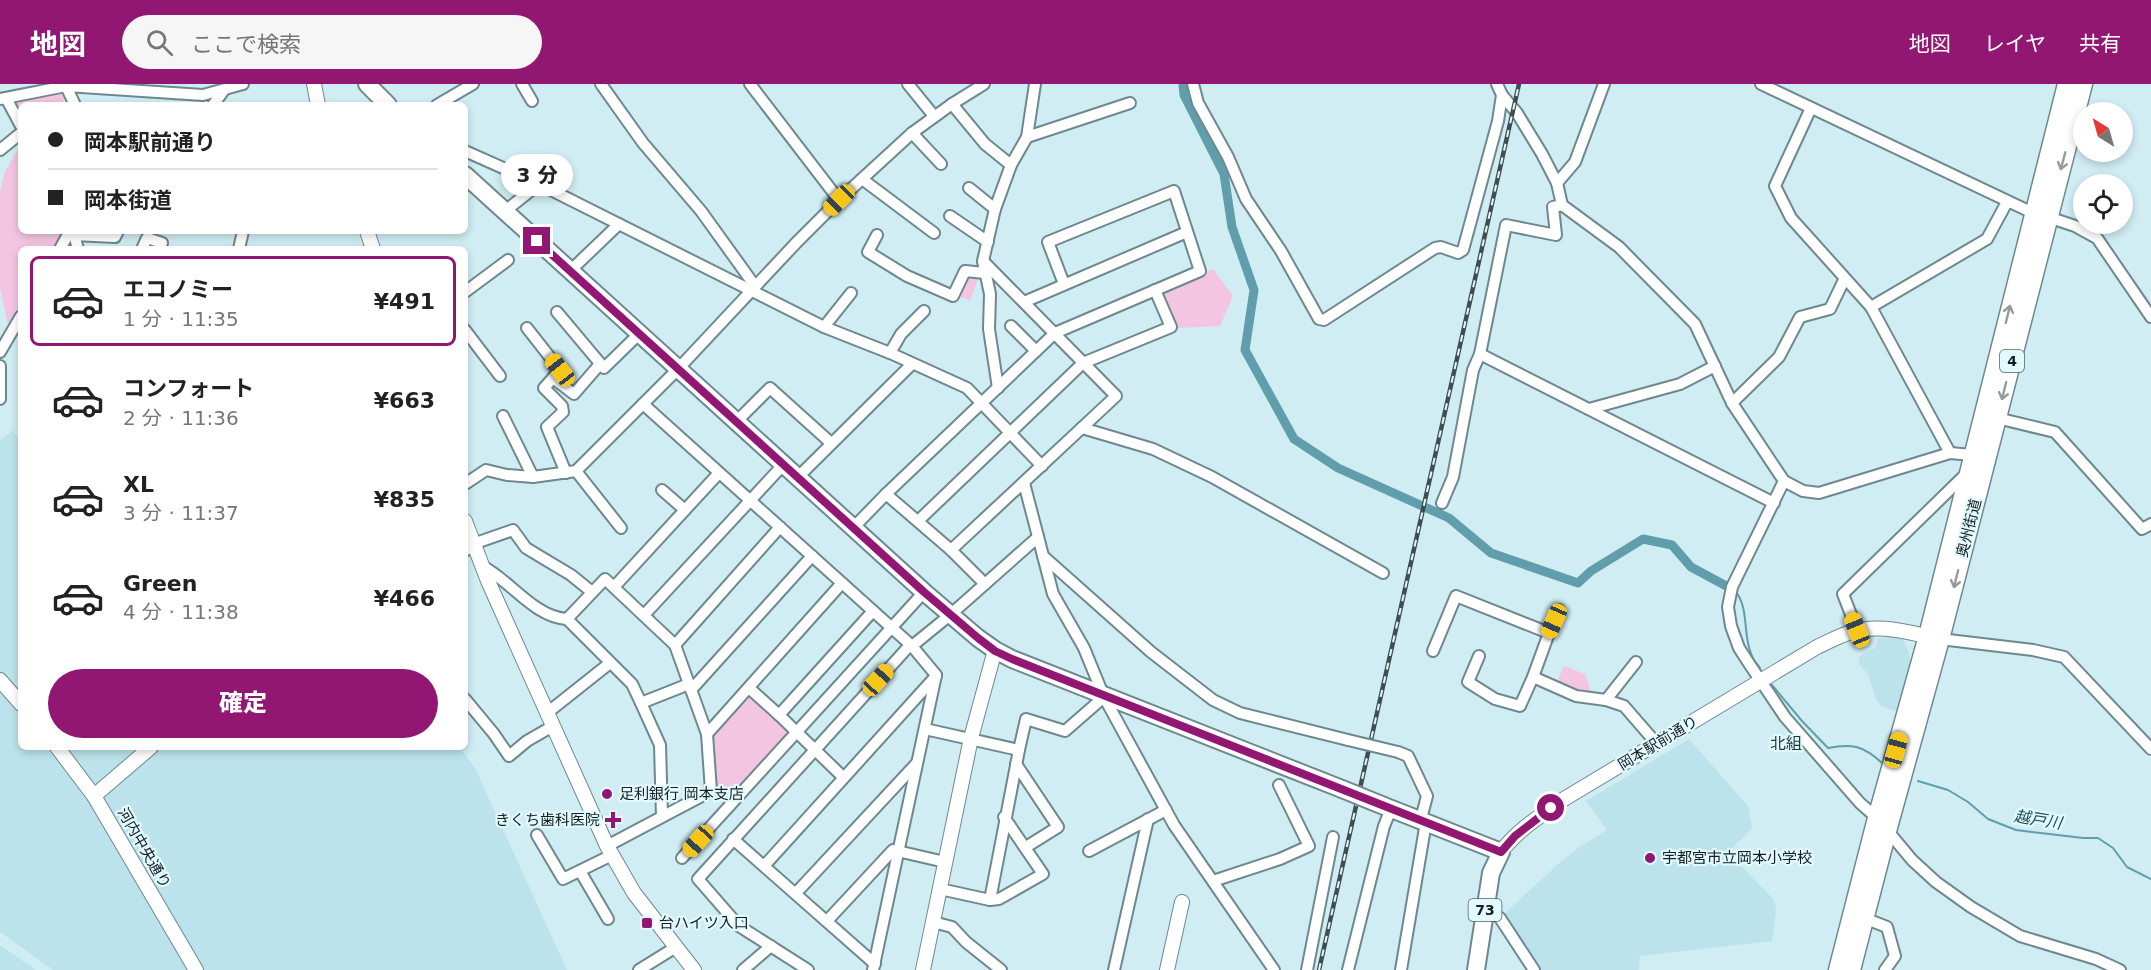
<!DOCTYPE html>
<html lang="ja">
<meta charset="utf-8">
<style>
body{margin:0;font-family:"DejaVu Sans","Noto Sans JP",sans-serif;background:#f6f6f6;color:#222;height:100vh;display:flex;flex-direction:column;font-size:22px;white-space:nowrap}
*{box-sizing:border-box;margin:0}
p{font-size:20px;color:#767676}
.icon{flex:none;width:33px;height:33px;fill:none;stroke:currentColor;stroke-width:2;stroke-linecap:round;stroke-linejoin:round}
.map{position:relative;flex:1;overflow:hidden}
.sheet{position:absolute;left:18px;top:162px;width:450px;height:504px;display:flex;flex-direction:column;background:#fff;border-radius:9px;box-shadow:0 3px 9px #0003}
.sheet>*{flex:none}
.guide{position:absolute;left:18px;top:18px;width:450px;height:132px;border-radius:9px;box-shadow:0 3px 9px #0003;display:grid;align-content:center;height:132px;padding:0 30px;background:#fff}
.needle{width:39px;rotate:323deg}
.fabs{position:absolute;left:2073px;top:18px;display:grid;gap:12px}
.fabs a{display:grid;place-items:center;width:60px;height:60px;border-radius:50%;background:#fff;box-shadow:0 3px 9px #0003;font-size:30px}
.end{position:absolute;width:27px;height:27px;margin:-14px;border:8px solid #921773;background:#fff;box-shadow:0 0 0 3px #fff}
.from{border-radius:50%}
.bubble{position:absolute;height:42px;border-radius:21px;background:#fff;box-shadow:0 3px 9px #0003;font-size:20px;font-weight:800;line-height:42px;text-align:center}
.car{position:absolute;width:18px;height:36px;margin:-18px -9px;border-radius:8px;box-shadow:0 0 4px 2px #0007;background:linear-gradient(#f5c518 24%,#345 0 40%,#f5c518 0 76%,#345 0 86%,#f5c518 0)}
.guide b{display:flex;align-items:center;gap:21px;height:57px;font-size:22px}
.guide b+b{border-top:2px solid #e0e0e0}
.guide i{width:15px;height:15px;background:#222}
ul{padding:10px 0 0;list-style:none}
li{display:flex;align-items:center;gap:18px;height:90px;margin:0 12px 9px;padding:0 18px;border:3px solid transparent;border-radius:9px}
li div{flex:1}
li b{display:block;font-size:22px}
li em{font-style:normal;font-weight:800}
li.on{border-color:#921773}
li>.icon{width:54px;height:54px;stroke-width:1.5}
.primary-button{display:flex;gap:12px;margin-top:auto;padding:12px 30px}
.primary-button a{flex:1;height:69px;border-radius:36px;background:#921773;color:#fff;font-size:24px;font-weight:800;line-height:69px;text-align:center}
header{display:flex;align-items:center;gap:36px;box-sizing:border-box;height:84px;padding:0 30px;background:#921773;color:#fff}
header strong{font-size:28px}
nav{display:flex;gap:33px;margin-inline-start:auto;font-size:21px}
.search{width:420px;height:54px;background:#f6f6f6;display:flex;align-items:center;gap:15px;box-sizing:border-box;padding:0 21px;border-radius:33px;color:#767676;font-size:22px}
.map>svg:first-child{display:block}
.built{fill:#bce3eb}
.green{fill:#f3c5e1}
.lines{fill:none;stroke-linecap:round;stroke-linejoin:round}
.stream{stroke:#609eab;stroke-width:2}
.canal{stroke:#609eab;stroke-width:9}
.minor-casing{stroke:#6e888e;stroke-width:14}
.tertiary-casing{stroke:#6e888e;stroke-width:16}
.primary-casing{stroke:#6e888e;stroke-width:20}
.trunk-casing{stroke:#6e888e;stroke-width:21}
.minor{stroke:#fff;stroke-width:10}
.tertiary{stroke:#fff;stroke-width:14}
.primary{stroke:#fff;stroke-width:16}
.trunk{stroke:#fff;stroke-width:18}
.rail-casing{stroke:#3f4e51;stroke-width:4.5}
.rail{stroke:#e2f9fe;stroke-width:2;stroke-dasharray:7;stroke-linecap:butt}
.minor-bridge-casing{stroke:#6e888e;stroke-width:14;stroke-linecap:butt}
.primary-bridge-casing{stroke:#6e888e;stroke-width:20;stroke-linecap:butt}
.minor-bridge{stroke:#fff;stroke-width:10}
.primary-bridge{stroke:#fff;stroke-width:16}
.oneway{stroke:#959a9b}
.route{stroke:#921773;stroke-width:8}
.poi-dot{fill:#921773;stroke:#e2f9fe;stroke-width:2}
.labels{text-anchor:middle;stroke-width:4.5;stroke-linejoin:round;paint-order:stroke}
.shield{fill:#e2f9fe;stroke:#526063;stroke-width:1.5}
.shield-label{font-size:14px;font-weight:bold;fill:#141f21}
.street-label{font-size:15px;fill:#141f21;stroke:#e2f9fe}
.poi-label{font-size:15px;fill:#141f21;stroke:#e2f9fe;text-anchor:start}
.neighbourhood-label{font-size:16px;fill:#1f373c;stroke:#e2f9fe}
.water-label{font-size:16px;font-style:italic;fill:#154c56;stroke:#e2f9fe}
</style>
<header>
<strong>地図</strong>
<div class="search"><svg class="icon" aria-label="search" viewBox="0 0 24 24"><circle cx="10" cy="10" r="6"/><path d="M15 15l6 6"/></svg>ここで検索</div>
<nav><a>地図</a><a>レイヤ</a><a>共有</a></nav>
</header>
<div class="map">
<svg width="2151" height="886" viewBox="0 0 2151 886">
<rect width="100%" height="100%" fill="#d0edf3"/>
<g class="built">
<polygon points="13,346 21,359 21,663 460,663 475,684 567,886 53,886 0,848 0,357"/>
<polygon points="1892,553 1903,555 1908,566 1911,579 1898,628 1881,622 1876,615 1868,590 1859,580 1859,574 1862,570 1875,564 1878,554"/>
<polygon points="1689,655 1748,722 1752,745 1728,768 1774,816 1776,826 1772,857 1640,872 1639,886 1539,886 1503,831 1557,781 1578,764 1607,746 1586,717"/>
<polygon points="0,861 36,886 0,886"/>
</g>
<g class="green">
<polygon points="63,7 64,21 21,21 21,34 12,17"/>
<polygon points="21,61 21,147 62,147 61,154 55,165 21,165 21,220 8,241 0,204 0,107 5,87"/>
<polygon points="1213,185 1233,212 1220,242 1176,244 1161,210"/>
<polygon points="972,192 979,192 970,217 961,213 960,210 968,195"/>
<polygon points="1564,582 1585,590 1591,608 1573,606 1557,598"/>
<polygon points="750,611 796,653 730,725 714,710 710,653"/>
</g>
<g class="lines">
<g class="stream">
<path d="M1735 507C1750 524 1742 552 1752 572 1753 576 1757 580 1760 584"/>
<path d="M1772 601 1802 637 1828 664C1852 659 1864 662 1882 679"/>
<polyline points="1918,697 1948,706 1968,718 1988,735 2016,746 2083,754 2098,754 2113,764 2127,783 2151,795"/>
</g>
<polyline class="canal" points="1183,0 1184,11 1224,90 1232,143 1254,206 1245,266 1294,355 1338,384 1449,434 1491,469 1578,499 1591,487 1643,455 1672,461 1691,483 1730,504"/>
<g class="minor-casing">
<g id="minor">
<polyline points="65,0 75,21"/>
<polyline points="522,0 532,17"/>
<polyline points="601,0 643,59 701,127 755,202"/>
<polyline points="750,0 839,116"/>
<polyline points="908,0 934,32"/>
<polyline points="1193,0 1198,19 1228,73 1246,115 1281,167 1319,235 1324,236 1435,164 1441,163 1458,169 1463,166 1498,37 1502,11 1497,0"/>
<polyline points="1761,0 2033,129"/>
<polyline points="1502,11 1517,29 1542,70 1557,99 1562,121 1619,163 1695,240 1732,319 1784,397 1803,407 1819,409 1950,369 1972,371"/>
<polyline points="6,14 21,42"/>
<polyline points="0,15 66,2 203,11 243,0"/>
<polyline points="952,20 985,60 1011,81"/>
<polyline points="213,21 224,6"/>
<polyline points="437,21 473,0"/>
<polyline points="1811,24 1775,102 1791,134 1871,223 1950,369"/>
<polyline points="912,49 941,80"/>
<polyline points="1027,53 1130,19"/>
<polyline points="0,66 21,49"/>
<polyline points="465,67 539,100 824,243 890,269 967,304 1042,382"/>
<polyline points="862,95 934,149"/>
<polyline points="1557,99 1575,78 1604,0"/>
<polyline points="969,104 995,125"/>
<polyline points="1562,121 1553,123 1556,151 1506,141 1480,270 1774,419"/>
<polyline points="505,127 539,100"/>
<polyline points="950,132 988,158"/>
<polyline points="2048,133 2075,142 2097,154 2151,233"/>
<polyline points="73,147 78,165"/>
<polyline points="74,151 115,153 118,147"/>
<polyline points="877,151 868,168 907,192 953,212 965,187 985,189"/>
<polyline points="60,165 70,147"/>
<polyline points="142,165 147,154 162,159"/>
<polyline points="239,165 243,147"/>
<polyline points="570,187 619,140"/>
<polyline points="465,208 508,176"/>
<polyline points="1024,218 1187,148"/>
<polyline points="1871,223 1987,155 2007,118"/>
<polyline points="557,228 604,284 639,250"/>
<polyline points="1011,242 1036,267"/>
<polyline points="824,243 851,209"/>
<polyline points="527,244 560,286 544,304 562,322 563,328 547,343 566,389"/>
<polyline points="465,246 500,292"/>
<polyline points="0,268 21,232"/>
<polyline points="890,269 901,250 924,227"/>
<polyline points="0,282 0,315"/>
<polyline points="553,294 574,310 600,280"/>
<polyline points="998,304 989,245 990,210 983,177 995,125 1011,81 1027,53 1035,0"/>
<polyline points="1732,319 1779,273 1800,233 1830,225 1844,196"/>
<polyline points="643,320 912,562 936,591"/>
<polyline points="1589,325 1680,300 1715,282"/>
<polyline points="503,332 533,393"/>
<polyline points="1997,334 2055,348 2142,445 2151,440"/>
<polyline points="737,337 770,304 831,359"/>
<polyline points="1082,344 1153,365 1212,393 1383,489"/>
<polyline points="576,387 621,444"/>
<polyline points="798,393 912,280"/>
<polyline points="1784,397 1732,503 1728,523 1731,542 1739,564 1750,581 1785,633 1860,719 1877,734 1912,776 1936,798 1971,823 2020,852 2096,875 2120,886"/>
<polyline points="1024,399 1053,510 1084,564 1104,613 1174,741 1274,886"/>
<polyline points="465,400 486,386 507,391 533,393 576,387 678,285 796,159 839,116 912,49 952,20 984,0"/>
<polyline points="662,406 685,426"/>
<polyline points="886,410 951,466 985,500"/>
<polyline points="1442,419 1453,393 1473,286 1480,270"/>
<polyline points="918,437 1083,279 1171,243 1155,206"/>
<polyline points="854,443 886,410 1055,249 1200,187 1174,107 1048,158 1064,200"/>
<polyline points="951,466 1116,312 983,177"/>
<polyline points="465,467 473,460 513,446 526,464 571,491 592,508"/>
<polyline points="1043,472 1151,568 1213,616 1240,629 1348,656"/>
<path d="M482 482C511 497 534 533 567 535"/>
<polyline points="614,503 719,389"/>
<polyline points="644,531 784,380"/>
<polyline points="1857,546 1843,510 1967,389"/>
<polyline points="1549,549 1559,526"/>
<polyline points="1940,555 2033,566 2064,573 2151,665"/>
<polyline points="675,561 780,443"/>
<polyline points="912,562 950,531 1038,453"/>
<polyline points="1433,567 1456,512 1549,549 1533,593 1576,612 1606,616 1624,622 1657,660"/>
<polyline points="1479,572 1468,598 1495,615 1520,622 1533,593"/>
<polyline points="749,604 779,631 843,693"/>
<polyline points="691,606 812,472"/>
<polyline points="465,615 494,650 509,672 527,657 553,642"/>
<polyline points="1606,616 1636,578"/>
<polyline points="641,619 689,600"/>
<polyline points="547,629 610,579"/>
<polyline points="779,631 873,527"/>
<polyline points="925,645 1019,666 990,816"/>
<polyline points="707,650 842,499"/>
<polyline points="1019,666 1026,635 1065,647 1104,613"/>
<polyline points="1398,668 1408,672 1427,712 1421,735"/>
<polyline points="1016,680 1058,743 1026,763"/>
<polyline points="537,751 563,795 612,771"/>
<polyline points="733,755 875,880"/>
<polyline points="607,762 711,707 707,650 675,561 605,495 567,535 632,600 641,619 660,661 662,733"/>
<polyline points="1089,767 1166,726"/>
<polyline points="682,774 924,508"/>
<polyline points="765,781 936,592"/>
<polyline points="580,787 608,835"/>
<polyline points="1213,797 1280,775 1309,762 1279,701"/>
<polyline points="940,805 990,816 999,815 1043,790 1004,733"/>
<polyline points="796,809 916,680"/>
<polyline points="1485,824 1500,834 1534,886"/>
<polyline points="1864,834 1887,843 1895,872 1885,886"/>
<polyline points="827,837 893,766 945,778"/>
<polyline points="933,838 952,843 966,858 1001,886"/>
<polyline points="639,886 676,863"/>
<polyline points="743,886 771,862"/>
<polyline points="808,886 739,842 698,795 910,561"/>
<polyline points="873,886 936,591"/>
<polyline points="1114,886 1148,735"/>
<polyline points="1307,886 1333,753"/>
<polyline points="1348,886 1384,742 1391,725"/>
<polyline points="1401,886 1426,738"/>
</g>
</g>
<g class="tertiary-casing">
<g id="tertiary">
<polyline points="314,0 318,21"/>
<polyline points="367,147 373,165"/>
<polyline points="465,437 488,497 607,762 634,809 694,886"/>
<polyline points="0,596 21,620"/>
<polyline points="57,663 94,712 196,886"/>
<polyline points="94,712 151,663"/>
<path d="M1501 768C1517 746 1542 731 1564 715L1817 563C1828 558 1840 551 1852 548 1880 539 1909 549 1937 554"/>
<polyline points="923,886 971,654 995,566"/>
<polyline points="1167,886 1182,818"/>
</g>
</g>
<g class="primary-casing">
<g id="primary">
<polyline points="367,0 388,21"/>
<polyline points="465,91 924,508 978,554 995,566 1012,575 1342,705"/>
<polyline points="1384,722 1501,768 1491,789 1476,886"/>
</g>
</g>
<g class="trunk-casing">
<g id="trunk">
<polyline points="1838,886 1877,734 1928,552 2067,0"/>
<polyline points="1851,886 1887,747 1940,555 2083,0"/>
</g>
</g>
<use href="#minor" class="minor"/>
<use href="#tertiary" class="tertiary"/>
<use href="#primary" class="primary"/>
<use href="#trunk" class="trunk"/>
<g class="rail-casing">
<polyline id="rail" points="1319,886 1519,0"/>
</g>
<use href="#rail" class="rail"/>
<g class="minor-bridge-casing">
<polyline id="minor-bridge" points="1348,656 1398,668"/>
</g>
<g class="primary-bridge-casing">
<polyline id="primary-bridge" points="1342,705 1384,722"/>
</g>
<use href="#minor-bridge" class="minor-bridge"/>
<use href="#primary-bridge" class="primary-bridge"/>
</g>
<defs><path id="oneway-shaft" d="M-6 0H5M1.5-3L5.5 0L1.5 3" fill="none" stroke-width="1.6" stroke-linecap="round" stroke-linejoin="round" transform="scale(1.5)"/></defs>
<g class="oneway">
<use href="#oneway-shaft" transform="translate(2063 77) rotate(105)"/>
<use href="#oneway-shaft" transform="translate(2008 230) rotate(-76)"/>
<use href="#oneway-shaft" transform="translate(2004 307) rotate(104)"/>
<use href="#oneway-shaft" transform="translate(1956 495) rotate(104)"/>
</g>
<g class="lines">
<polyline class="route" points="537,157 924,508 978,554 995,567 1012,575 1501,768 1515,752 1551,724"/>
</g>
<g class="poi-dot">
<circle cx="607" cy="710" r="6"/>
<path d="M610 727h6v6h6v6h-6v6h-6v-6h-6v-6h6z"/>
<circle cx="1650" cy="774" r="6"/>
<rect x="641" y="833" width="12" height="12" rx="3"/>
</g>
<g class="labels">
<g class="shield">
<rect x="2000" y="266" width="24" height="22" rx="4.5"/>
<rect x="1468.5" y="815" width="33" height="22" rx="4.5"/>
</g>
<g class="shield-label">
<text x="2012" y="282">4</text>
<text x="1485" y="831">73</text>
</g>
<g class="street-label">
<text transform="translate(1969 444) rotate(-76)" y="5">奥州街道</text>
<text transform="translate(1658 659) rotate(-31)" y="5">岡本駅前通り</text>
<text transform="translate(144 764) rotate(60)" y="5">河内中央通り</text>
</g>
<g class="poi-label">
<text x="619" y="715">足利銀行 岡本支店</text>
<text x="600" y="741" text-anchor="end">きくち歯科医院</text>
<text x="1662" y="779">宇都宮市立岡本小学校</text>
<text x="659" y="844">台ハイツ入口</text>
</g>
<g class="neighbourhood-label">
<text x="1786" y="665">北組</text>
</g>
<g class="water-label">
<text transform="translate(2038 735) rotate(9)" y="6">越戸川</text>
</g>
</g>
</svg>
<div class="fabs">
<a><svg class="needle" viewBox="-14 -14 28 28"><path d="M0-13l5 13h-10z" fill="#e53935"/><path d="M0 13l5-13h-10z" fill="#767676"/></svg></a>
<a><svg class="icon" aria-label="locate" viewBox="0 0 24 24"><circle cx="12" cy="12" r="6"/><path d="M12 2v4M12 18v4M2 12h4M18 12h4"/></svg></a>
</div>
<i class="end from" style="left:1551px;top:724px"></i>
<i class="end" style="left:537px;top:157px"></i>
<div class="bubble" style="left:501px;top:70px;width:72px">3 分</div>
<i class="car" style="left:839px;top:116px;rotate:225deg"></i>
<i class="car" style="left:560px;top:286px;rotate:322deg"></i>
<i class="car" style="left:1554px;top:537px;rotate:204deg"></i>
<i class="car" style="left:1857px;top:546px;rotate:338deg"></i>
<i class="car" style="left:878px;top:596px;rotate:42deg"></i>
<i class="car" style="left:1896px;top:666px;rotate:15deg"></i>
<i class="car" style="left:698px;top:757px;rotate:222deg"></i>
<div class="guide">
<b><i class="from"></i>岡本駅前通り</b>
<b><i></i>岡本街道</b>
</div>
<section class="sheet">
<ul>
<li class="on"><svg class="icon" aria-label="car" viewBox="0 0 24 24"><path d="M5 17H2v-5l4-1 3-4h7l3 4 3 1v5h-3M9 17h6M6 11h13"/><circle cx="7" cy="17" r="2"/><circle cx="17" cy="17" r="2"/></svg><div><b>エコノミー</b><p>1 分 · 11:35</p></div><em>¥491</em></li>
<li><svg class="icon" aria-label="car" viewBox="0 0 24 24"><path d="M5 17H2v-5l4-1 3-4h7l3 4 3 1v5h-3M9 17h6M6 11h13"/><circle cx="7" cy="17" r="2"/><circle cx="17" cy="17" r="2"/></svg><div><b>コンフォート</b><p>2 分 · 11:36</p></div><em>¥663</em></li>
<li><svg class="icon" aria-label="car" viewBox="0 0 24 24"><path d="M5 17H2v-5l4-1 3-4h7l3 4 3 1v5h-3M9 17h6M6 11h13"/><circle cx="7" cy="17" r="2"/><circle cx="17" cy="17" r="2"/></svg><div><b>XL</b><p>3 分 · 11:37</p></div><em>¥835</em></li>
<li><svg class="icon" aria-label="car" viewBox="0 0 24 24"><path d="M5 17H2v-5l4-1 3-4h7l3 4 3 1v5h-3M9 17h6M6 11h13"/><circle cx="7" cy="17" r="2"/><circle cx="17" cy="17" r="2"/></svg><div><b>Green</b><p>4 分 · 11:38</p></div><em>¥466</em></li>
</ul>
<div class="primary-button"><a>確定</a></div>
</section>
</div>
